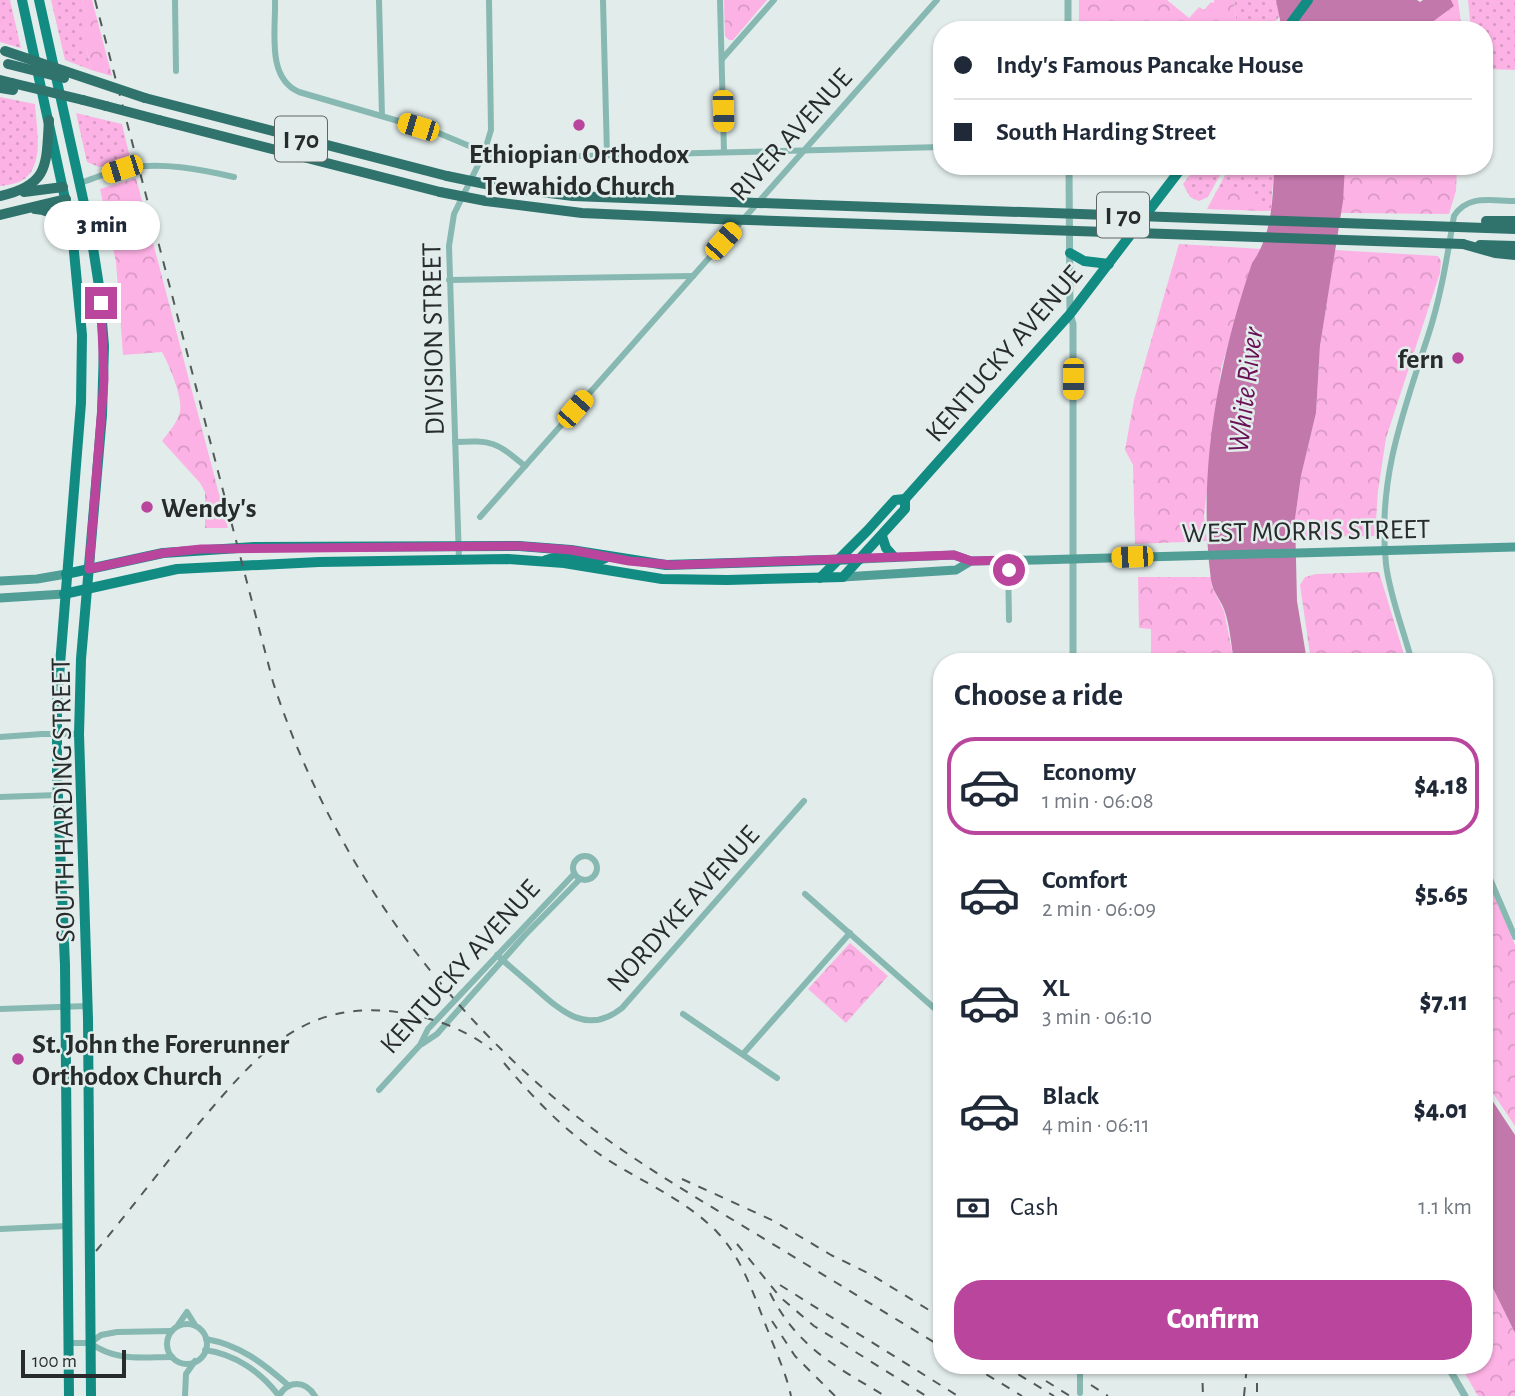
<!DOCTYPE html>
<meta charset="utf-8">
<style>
body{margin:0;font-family:"Alegreya Sans",sans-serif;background:#f2f2f3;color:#1f2937;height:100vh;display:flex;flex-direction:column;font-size:26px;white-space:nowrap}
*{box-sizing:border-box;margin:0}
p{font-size:23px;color:#747a83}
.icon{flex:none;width:38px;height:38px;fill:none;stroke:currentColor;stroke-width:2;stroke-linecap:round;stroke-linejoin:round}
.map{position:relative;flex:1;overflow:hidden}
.side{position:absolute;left:933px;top:653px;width:560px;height:721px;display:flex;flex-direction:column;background:#fff;border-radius:28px;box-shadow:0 2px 5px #0004}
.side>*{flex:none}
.top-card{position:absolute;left:933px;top:21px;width:560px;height:154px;border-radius:28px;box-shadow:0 2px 5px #0004;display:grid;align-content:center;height:154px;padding:0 21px;background:#fff}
.scale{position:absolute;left:21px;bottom:18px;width:105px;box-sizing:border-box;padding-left:7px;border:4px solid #272b2b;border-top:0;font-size:19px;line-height:24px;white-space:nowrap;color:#272b2b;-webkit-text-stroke:5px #e2edeb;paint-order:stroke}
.end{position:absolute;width:32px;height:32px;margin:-16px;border:9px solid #ba459d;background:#fff;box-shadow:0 0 0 4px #fff}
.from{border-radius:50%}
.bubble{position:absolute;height:49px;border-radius:24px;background:#fff;box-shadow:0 2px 5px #0004;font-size:23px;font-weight:800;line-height:49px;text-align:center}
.car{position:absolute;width:21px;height:42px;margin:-21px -10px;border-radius:9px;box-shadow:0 0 5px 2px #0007;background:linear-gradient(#f5c518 24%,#345 0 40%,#f5c518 0 76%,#345 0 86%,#f5c518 0)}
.top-card b{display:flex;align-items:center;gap:24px;height:66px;font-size:26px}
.top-card b+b{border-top:2px solid #e0e1e3}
.top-card i{width:18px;height:18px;background:#1f2937}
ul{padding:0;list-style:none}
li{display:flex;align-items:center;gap:21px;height:98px;margin:0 14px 10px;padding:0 7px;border:4px solid transparent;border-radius:28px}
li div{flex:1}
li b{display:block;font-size:26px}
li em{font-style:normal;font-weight:800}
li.on{border-color:#ba459d}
li>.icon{width:63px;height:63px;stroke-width:1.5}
h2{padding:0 21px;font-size:32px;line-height:84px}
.pay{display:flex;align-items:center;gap:18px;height:77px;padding:0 21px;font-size:26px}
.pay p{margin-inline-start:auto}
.action{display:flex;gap:14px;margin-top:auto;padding:14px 21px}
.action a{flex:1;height:80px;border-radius:28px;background:#ba459d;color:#fff;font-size:28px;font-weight:800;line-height:80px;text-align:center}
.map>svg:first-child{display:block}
.grass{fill:url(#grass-dots)}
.forest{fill:url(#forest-crowns)}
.water{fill:#c378ac}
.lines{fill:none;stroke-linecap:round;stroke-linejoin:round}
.minor{stroke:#88b8b2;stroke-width:6}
.tertiary{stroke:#88b8b2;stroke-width:7}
.secondary{stroke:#519e97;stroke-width:9}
.primary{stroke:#128b83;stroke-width:10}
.motorway{stroke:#30736d;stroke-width:10}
.rail{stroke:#535958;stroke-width:2;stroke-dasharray:9 9;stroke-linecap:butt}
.motorway-bridge{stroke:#30736d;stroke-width:10}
.route{stroke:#ba459d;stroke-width:9}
.poi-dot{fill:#ba459d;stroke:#e2edeb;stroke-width:2.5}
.labels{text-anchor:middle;stroke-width:5;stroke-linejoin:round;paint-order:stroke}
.shield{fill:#e2edeb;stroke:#5f6565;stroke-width:2}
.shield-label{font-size:26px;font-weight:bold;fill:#272b2b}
.street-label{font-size:28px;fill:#272b2b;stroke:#e2edeb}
.poi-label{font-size:28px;font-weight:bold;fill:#272b2b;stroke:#e2edeb;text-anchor:start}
.water-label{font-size:30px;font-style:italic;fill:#6a1057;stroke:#e2edeb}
</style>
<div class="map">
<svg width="1515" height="1396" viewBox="0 0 1515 1396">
<defs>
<pattern id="grass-dots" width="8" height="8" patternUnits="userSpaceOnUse" patternTransform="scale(1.75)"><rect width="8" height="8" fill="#fdb2e5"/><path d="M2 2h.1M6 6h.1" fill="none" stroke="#d999c5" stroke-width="1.8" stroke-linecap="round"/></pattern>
<pattern id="forest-crowns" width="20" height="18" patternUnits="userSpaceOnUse" patternTransform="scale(1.75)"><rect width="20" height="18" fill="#fdb2e5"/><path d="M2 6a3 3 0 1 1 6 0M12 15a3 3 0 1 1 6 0" fill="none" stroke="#d999c5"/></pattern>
</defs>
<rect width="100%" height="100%" fill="#e2edeb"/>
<g class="grass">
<polygon points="0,0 10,0 21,48 0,42"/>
<polygon points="51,0 82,0 86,12 86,45 91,70 65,60"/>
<polygon points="1234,0 1276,0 1280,15 1270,30 1237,30"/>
<polygon points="1468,0 1515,0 1515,70 1484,69 1484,30 1471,30"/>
<path d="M0 97 35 104C36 126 46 168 21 181 15 184 7 185 0 186Z"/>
<polygon points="76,113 122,124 131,162 99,167 87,162"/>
<polygon points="1197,166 1225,166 1208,197 1199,201 1190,197 1183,184"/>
<polygon points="1230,166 1274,166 1271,211 1207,209"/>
</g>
<g class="forest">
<polygon points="82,0 92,0 112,76 91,70 86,45 86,12"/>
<polygon points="724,0 767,0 733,40 729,40 725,36"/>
<polygon points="1079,0 1167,0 1189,18 1199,7 1204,10 1211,2 1214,3 1214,0 1234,0 1237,30 1079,30"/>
<polygon points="1451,0 1458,0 1462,30 1427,30 1427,26 1454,6"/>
<polygon points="1345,166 1457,166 1456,191 1449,214 1341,213"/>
<path d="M136 178 228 528H205V492L200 483 162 441C169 432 177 423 180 412 183 397 169 365 162 352L123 355 116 262 100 189Z"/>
<path d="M1237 190C1252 193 1262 194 1265 211L1213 209 1214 199 1223 191Z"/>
<polygon points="1179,244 1262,249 1252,263 1221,369 1204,516 1207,541 1135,544 1133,465 1125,450 1134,400"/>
<polygon points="1335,250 1438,256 1441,261 1440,273 1386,438 1378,491 1375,536 1296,537 1295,519 1301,476 1316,413 1320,346"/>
<polygon points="1379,572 1406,661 1311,661 1300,585 1305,577 1316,574"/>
<polygon points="1138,577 1211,577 1211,584 1224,611 1234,661 1151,661 1151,629 1139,628"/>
<polygon points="1484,871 1515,945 1515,1126 1484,1080"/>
<polygon points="850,943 888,976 846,1023 808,989"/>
<polygon points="1484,1270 1515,1333 1515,1396 1478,1396 1460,1365 1484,1365"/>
</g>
<g class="water">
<polygon points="1276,0 1417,0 1420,2 1423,0 1451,0 1454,6 1427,26 1427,30 1282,30"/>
<path d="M1274 166H1345L1343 201 1320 346 1316 413 1301 476 1295 519 1297 601 1307 661H1234C1231 645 1230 625 1224 609 1220 599 1212 590 1211 580 1197 473 1218 363 1252 263 1272 236 1273 199 1274 166Z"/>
<polygon points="1484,1088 1515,1135 1515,1333 1484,1270"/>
</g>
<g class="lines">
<g class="minor">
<polyline points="175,0 176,71"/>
<path d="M275 0C276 30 266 78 299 92L436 132 498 158 942 147"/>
<polyline points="379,0 382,116"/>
<polyline points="603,0 607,155"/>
<polyline points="720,0 724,152"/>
<polyline points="722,59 774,0"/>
<path d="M80 183C95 178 111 171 126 168 163 162 199 169 234 177"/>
<polyline points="449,280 693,276"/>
<path d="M455 442C493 440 496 442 525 466"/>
<polyline points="480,517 937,0"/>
<polyline points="459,560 449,246 454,214 484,153 491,130 489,0"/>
<polyline points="1008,560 1009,620"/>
<path d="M1412 662C1404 632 1389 593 1386 564 1377 480 1403 413 1428 336 1441 297 1447 257 1454 216 1468 194 1492 201 1515 201"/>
<polyline points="0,737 42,734 79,734"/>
<polyline points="0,797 58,795"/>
<circle cx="585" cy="868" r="12"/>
<polyline points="1484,865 1515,937"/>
<polyline points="805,894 942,1015"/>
<path d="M497 955C509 966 522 977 535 988 561 1011 587 1036 622 1008L804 801"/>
<polyline points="0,1009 87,1006"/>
<polyline points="683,1014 777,1078"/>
<polyline points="422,1044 437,1034 525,935 580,879"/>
<polyline points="743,1054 850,933"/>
<polyline points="379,1090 420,1045 428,1029 574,874"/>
<polyline points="0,1229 67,1226"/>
<circle cx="187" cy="1344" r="20"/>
<polyline points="178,1325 187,1312 195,1325"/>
<path d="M206 1339C240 1345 263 1363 289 1386"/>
<polyline points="69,1343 90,1343 101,1335 117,1332 171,1331"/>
<path d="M90 1343C117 1362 141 1357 172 1357"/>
<path d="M205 1350C235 1354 261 1372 279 1396"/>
<polyline points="1080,1365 1080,1393"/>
<polyline points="185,1396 186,1374 195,1361"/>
<path d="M279 1396C288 1380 305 1380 315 1396"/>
</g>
<g class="tertiary">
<polyline points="1068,0 1068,30"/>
<polyline points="1069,166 1070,314 1073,324 1073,662"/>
<polyline points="1447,1365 1465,1396"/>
</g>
<g class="secondary">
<polyline points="860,559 954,555 971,561 1036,560 1515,547"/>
<polyline points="843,577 956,570 971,561"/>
<polyline points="0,581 37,579 66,574"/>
<polyline points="0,598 64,594"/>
</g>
<g class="primary">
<polyline points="22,0 72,231 82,335 81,403 57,702 57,774 65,965 69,1396"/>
<polyline points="39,0 91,235 99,286 104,346 102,415 81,659 79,734 88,1019 91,1396"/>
<polyline points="1286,30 1308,0"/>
<polyline points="1070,253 1084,261 1109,264"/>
<polyline points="882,536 886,548 894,557"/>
<path d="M546 560C565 552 589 569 607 557"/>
<polyline points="66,574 163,553 254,547 519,546 571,550 666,565 860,559"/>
<polyline points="820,578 868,530 895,500 905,499"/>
<polyline points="64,594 177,569 319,562 508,559 564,563 662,579 727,580 843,577 905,509 905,499 1070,314 1183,166"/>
</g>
<g class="motorway">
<polyline points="0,80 12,83"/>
<polyline points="0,88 13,90"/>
<polyline points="145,98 447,176"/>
<polyline points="83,100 106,106"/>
<polyline points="159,120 440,192"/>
<polyline points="495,186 573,196 731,202"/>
<polyline points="24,192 63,187"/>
<path d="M0 196C50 185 46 164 49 120"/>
<polyline points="486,201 582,213 717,219"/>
<path d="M35 209C58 210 65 227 74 246"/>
<polyline points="0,215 66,199"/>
<polyline points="1463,244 1495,253 1515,255"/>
<polyline points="1480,245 1515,246"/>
</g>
<g class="rail">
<path d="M95 0 273 682C328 851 436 1004 575 1115 626 1156 682 1189 738 1223 806 1264 874 1306 942 1347"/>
<path d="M504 1063C535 1100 565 1131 605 1158 642 1182 686 1200 717 1232 743 1259 754 1296 768 1331 776 1352 786 1373 791 1396"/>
<polyline points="682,1179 774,1221 831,1255 870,1274 942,1318"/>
<polyline points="737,1244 780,1297 814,1326 926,1396"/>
<path d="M96 1251C131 1209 164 1165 200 1122 258 1054 304 997 404 1013 434 1018 467 1030 492 1050"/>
<polyline points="780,1285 958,1396"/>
<path d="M770 1293C797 1347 835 1366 885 1396"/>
<polyline points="772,1321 795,1356 835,1396"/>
<polyline points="971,1365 1022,1396"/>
<polyline points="1003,1365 1054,1396"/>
<polyline points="1202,1365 1203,1396"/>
<polyline points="1257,1365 1257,1396"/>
<polyline points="1046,1381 1070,1396"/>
<polyline points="1091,1385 1108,1396"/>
<polyline points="1244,1396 1247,1365"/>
</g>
<g class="motorway-bridge">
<polyline points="5,51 145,98"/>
<polyline points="8,64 64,78"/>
<polyline points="12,83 83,100"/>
<polyline points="106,106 159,120"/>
<polyline points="447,176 495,186"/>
<polyline points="440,192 486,201"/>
<polyline points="731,202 1515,229"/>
<polyline points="717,219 1463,244"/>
<polyline points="1486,221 1515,221"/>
</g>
</g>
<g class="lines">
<polyline class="route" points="101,303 104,380 89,569 163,553 201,549 519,546 571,550 629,561 672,565 954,555 971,561 1008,560 1009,570"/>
</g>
<g class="poi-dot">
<circle cx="579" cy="125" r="7"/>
<circle cx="1458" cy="358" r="7"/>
<circle cx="147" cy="507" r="7"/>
<circle cx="18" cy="1059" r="7"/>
</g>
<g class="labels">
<g class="shield">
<rect x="275" y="116.5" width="52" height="45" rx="5"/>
<rect x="1097" y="192.5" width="52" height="45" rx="5"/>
</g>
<g class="shield-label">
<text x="301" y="148">I 70</text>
<text x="1123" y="224">I 70</text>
</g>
<g class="street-label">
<text transform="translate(790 134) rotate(-48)" y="10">RIVER AVENUE</text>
<text transform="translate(432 339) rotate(-91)" y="10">DIVISION STREET</text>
<text transform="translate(1003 353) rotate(-49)" y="10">KENTUCKY AVENUE</text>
<text transform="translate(1306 530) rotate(-1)" y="10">WEST MORRIS STREET</text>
<text transform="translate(62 800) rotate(-91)" y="10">SOUTH HARDING STREET</text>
<text transform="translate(682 908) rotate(-48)" y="10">NORDYKE AVENUE</text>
<text transform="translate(459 966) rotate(-48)" y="10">KENTUCKY AVENUE</text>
</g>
<g class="poi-label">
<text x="579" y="163" text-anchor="middle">Ethiopian Orthodox<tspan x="579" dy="32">Tewahido Church</tspan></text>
<text x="1444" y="368" text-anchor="end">fern</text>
<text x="161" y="517">Wendy's</text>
<text x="32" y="1053">St. John the Forerunner<tspan x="32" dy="32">Orthodox Church</tspan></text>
</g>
<g class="water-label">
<text transform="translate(1245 390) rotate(-83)" y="10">White River</text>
</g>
</g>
</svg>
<div class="scale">100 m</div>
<i class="end from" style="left:1009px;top:570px"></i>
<i class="end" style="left:101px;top:303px"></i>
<div class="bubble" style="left:44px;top:201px;width:116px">3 min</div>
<i class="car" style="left:723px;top:111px;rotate:178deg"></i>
<i class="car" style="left:418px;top:127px;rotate:287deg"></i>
<i class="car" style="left:122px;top:169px;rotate:252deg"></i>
<i class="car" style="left:723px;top:241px;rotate:42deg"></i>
<i class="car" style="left:1073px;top:379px;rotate:180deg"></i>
<i class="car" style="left:575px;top:409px;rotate:41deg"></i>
<i class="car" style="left:1132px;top:557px;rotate:268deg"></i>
<div class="top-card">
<b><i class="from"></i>Indy's Famous Pancake House</b>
<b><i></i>South Harding Street</b>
</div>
<section class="side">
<h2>Choose a ride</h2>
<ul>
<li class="on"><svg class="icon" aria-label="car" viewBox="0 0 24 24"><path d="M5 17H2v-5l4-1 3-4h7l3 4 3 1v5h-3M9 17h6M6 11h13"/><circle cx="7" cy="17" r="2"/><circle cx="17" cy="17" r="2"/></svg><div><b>Economy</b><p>1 min · 06:08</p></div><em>$4.18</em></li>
<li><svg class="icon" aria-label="car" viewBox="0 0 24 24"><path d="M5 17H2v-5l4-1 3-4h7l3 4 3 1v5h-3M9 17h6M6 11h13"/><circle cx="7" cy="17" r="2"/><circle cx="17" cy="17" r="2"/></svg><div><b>Comfort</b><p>2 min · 06:09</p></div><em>$5.65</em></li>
<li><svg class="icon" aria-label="car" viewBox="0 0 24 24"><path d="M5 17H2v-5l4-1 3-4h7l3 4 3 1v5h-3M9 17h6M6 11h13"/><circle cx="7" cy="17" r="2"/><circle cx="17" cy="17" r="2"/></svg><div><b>XL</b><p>3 min · 06:10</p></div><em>$7.11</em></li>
<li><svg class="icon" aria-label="car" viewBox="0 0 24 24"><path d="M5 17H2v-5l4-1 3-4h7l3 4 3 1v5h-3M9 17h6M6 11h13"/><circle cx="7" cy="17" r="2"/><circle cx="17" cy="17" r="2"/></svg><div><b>Black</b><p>4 min · 06:11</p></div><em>$4.01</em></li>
</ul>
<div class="pay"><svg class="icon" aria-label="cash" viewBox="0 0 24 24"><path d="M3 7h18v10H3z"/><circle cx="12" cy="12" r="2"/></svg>Cash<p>1.1 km</p></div>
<div class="action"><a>Confirm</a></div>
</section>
</div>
